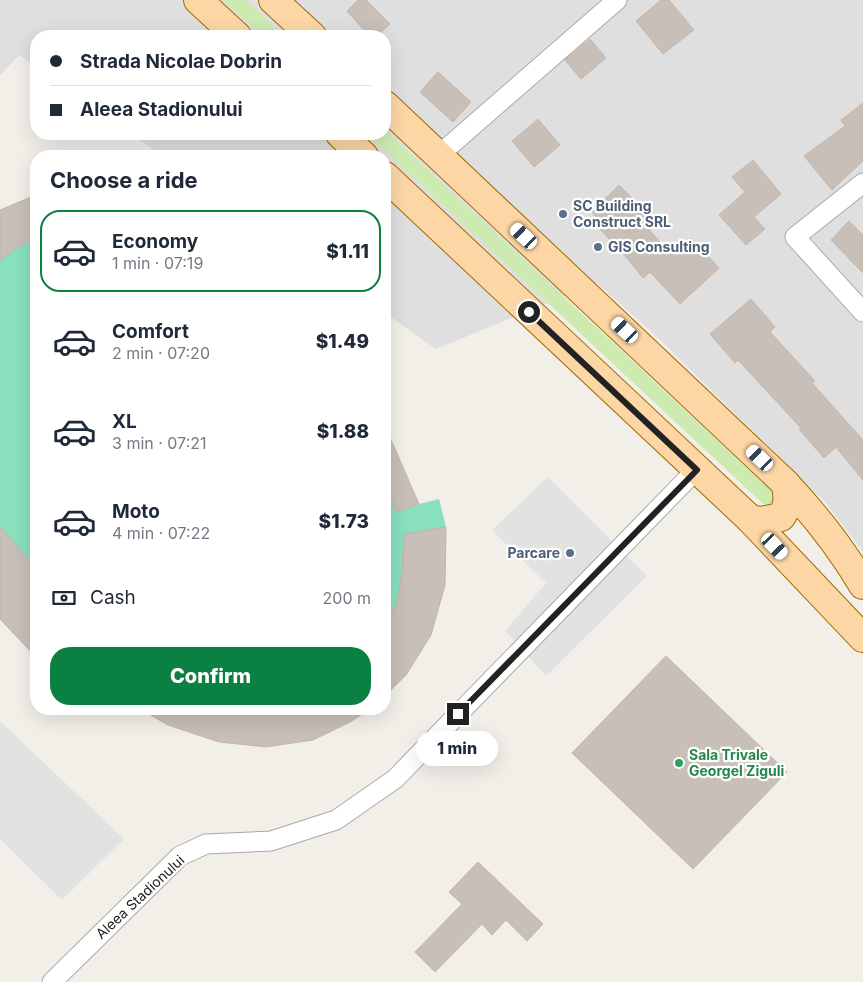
<!DOCTYPE html>
<meta charset="utf-8">
<style>
body{margin:0;font-family:Inter,sans-serif;background:#f6f6f7;color:#1f2937;height:100vh;display:flex;flex-direction:column;font-size:19px;white-space:nowrap}
*{box-sizing:border-box;margin:0}
p{font-size:16px;color:#747a83}
.icon{flex:none;width:28px;height:28px;fill:none;stroke:currentColor;stroke-width:2;stroke-linecap:round;stroke-linejoin:round}
.map{position:relative;flex:1;overflow:hidden}
.side{position:absolute;left:30px;top:150px;width:361px;height:565px;display:flex;flex-direction:column;background:#fff;border-radius:20px;box-shadow:0 5px 20px #0002}
.side>*{flex:none}
.top-card{position:absolute;left:30px;top:30px;width:361px;height:110px;border-radius:20px;box-shadow:0 5px 20px #0002;display:grid;align-content:center;height:110px;padding:0 20px;background:#fff}
.end{position:absolute;width:22px;height:22px;margin:-11px;border:6px solid #222;background:#fff;box-shadow:0 0 0 2px #fff}
.from{border-radius:50%}
.bubble{position:absolute;height:35px;border-radius:18px;background:#fff;box-shadow:0 5px 20px #0002;font-size:16px;font-weight:800;line-height:35px;text-align:center}
.car{position:absolute;width:15px;height:30px;margin:-15px -8px;border-radius:6px;box-shadow:0 0 4px 1px #0007;background:linear-gradient(#fff 24%,#345 0 40%,#fff 0 76%,#345 0 86%,#fff 0)}
.top-card b{display:flex;align-items:center;gap:18px;height:48px;font-size:19px}
.top-card b+b{border-top:1px solid #e0e1e3}
.top-card i{width:12px;height:12px;background:#1f2937}
ul{padding:0;list-style:none}
li{display:flex;align-items:center;gap:15px;height:82px;margin:0 10px 8px;padding:0 10px;border:2px solid transparent;border-radius:20px}
li div{flex:1}
li b{display:block;font-size:19px}
li em{font-style:normal;font-weight:800}
li.current{border-color:#0b8043}
li>.icon{width:45px;height:45px;stroke-width:1.5}
h2{padding:0 20px;font-size:22px;line-height:60px}
.pay{display:flex;align-items:center;gap:12px;height:55px;padding:0 20px;font-size:19px}
.pay p{margin-inline-start:auto}
.cta{display:flex;gap:10px;margin-top:auto;padding:10px 20px}
.cta a{flex:1;height:58px;border-radius:20px;background:#0b8043;color:#fff;font-size:20px;font-weight:800;line-height:58px;text-align:center}
.map>svg:first-child{display:block}
.residential{fill:#e0dfdf}
.grass{fill:#cdebb0}
.pitch{fill:#88e0be}
.parking{fill:#e2e2e2}
.building{fill:#c7bfb8;stroke:#c4b6ab}
.lines{fill:none;stroke-linecap:round;stroke-linejoin:round}
.street-casing{stroke:#a9a9a9;stroke-width:21}
.primary-casing{stroke:#a06b00;stroke-width:30}
.street{stroke:#fff;stroke-width:19}
.primary{stroke:#fcd6a4;stroke-width:28}
.route{stroke:#222;stroke-width:6}
.service-dot{fill:#5c6f8a;stroke:#fff;stroke-width:2}
.leisure-dot{fill:#2e9e5b;stroke:#fff;stroke-width:2}
.labels{text-anchor:middle;stroke-width:4.5;stroke-linejoin:round;paint-order:stroke}
.service-label{font-size:14px;font-weight:bold;fill:#4e5e75;stroke:#fff;text-anchor:start}
.leisure-label{font-size:14px;font-weight:bold;fill:#27864d;stroke:#fff;text-anchor:start}
.street-label{font-size:14px;fill:#222;stroke:#fff}
</style>
<div class="map">
<svg width="863" height="982" viewBox="0 0 863 982">
<rect width="100%" height="100%" fill="#f2efe9"/>
<polygon class="residential" points="0,0 863,0 863,552 825,502 656,336 597,283 436,349 385,313 385,156 163,156 131,134 385,134 385,36 36,36 36,67 19,55 0,76"/>
<g class="grass">
<polygon points="223,0 246,0 284,36 262,36"/>
<polygon points="385,130 774,493 775,499 773,504 767,506 762,503 367,134 385,134"/>
</g>
<g class="pitch">
<polygon points="36,195 36,657 0,619 0,211"/>
<polygon points="385,432 392,444 419,504 439,499 446,527 445,585 431,635 406,675 385,696"/>
</g>
<g class="parking">
<polygon points="548,477 647,576 546,676 505,631 546,583 492,530"/>
<polygon points="0,721 124,839 62,900 0,839"/>
</g>
<g class="building">
<polygon points="358,0 366,0 390,24 377,36 369,36 347,11"/>
<polygon points="661,0 669,0 694,30 663,54 636,21"/>
<polygon points="590,39 606,58 581,79 565,60"/>
<polygon points="438,72 471,102 453,122 420,92"/>
<polygon points="863,103 863,161 832,190 804,156 845,126 841,120"/>
<polygon points="538,119 560,145 534,167 512,141"/>
<polygon points="753,160 781,194 754,217 765,229 746,245 719,215 745,192 732,177"/>
<polygon points="619,185 654,220 647,227 671,255 691,238 719,268 680,304 650,272 643,278 622,252 592,221 596,217 592,212"/>
<polygon points="36,195 36,240 22,245 0,260 0,210"/>
<polygon points="849,221 863,235 863,273 831,240"/>
<polygon points="751,299 775,327 770,332 815,381 812,383 863,440 863,480 836,447 824,458 799,429 801,428 738,360 735,363 710,334"/>
<polygon points="385,426 419,504 396,512 385,487"/>
<polygon points="0,526 36,568 36,657 0,619"/>
<polygon points="446,527 445,585 431,635 406,675 385,696 385,625 397,603 402,572 404,534"/>
<polygon points="666,656 787,772 693,869 572,753"/>
<polygon points="140,709 370,709 350,722 313,740 266,747 219,742 168,725"/>
<polygon points="478,862 543,924 527,941 506,920 492,935 482,924 435,972 415,952 462,904 449,892"/>
</g>
<g class="lines">
<g class="street-casing">
<g id="street">
<polyline points="439,155 617,0"/>
<polyline points="863,183 795,237 863,312"/>
<polyline points="52,982 180,856 206,844 271,841 336,820 395,779 697,469"/>
</g>
</g>
<g class="primary-casing">
<g id="primary">
<polyline points="198,0 237,36"/>
<polyline points="273,0 312,36"/>
<path d="M385 105 786 484C815 515 841 548 863 585"/>
<polyline points="340,134 364,156"/>
<polyline points="385,176 750,519 863,638"/>
<path d="M750 519 761 521 781 517C789 506 788 497 786 484"/>
</g>
</g>
<use href="#street" class="street"/>
<use href="#primary" class="primary"/>
</g>
<g class="lines">
<polyline class="route" points="458,714 697,470 529,312"/>
</g>
<g class="service-dot">
<circle cx="563" cy="214" r="5"/>
<circle cx="598" cy="247" r="5"/>
<circle cx="570" cy="553" r="5"/>
</g>
<circle class="leisure-dot" cx="679" cy="763" r="5"/>
<g class="labels">
<g class="service-label">
<text x="573" y="211">SC Building<tspan x="573" dy="16">Construct SRL</tspan></text>
<text x="608" y="252">GIS Consulting</text>
<text x="560" y="558" text-anchor="end">Parcare</text>
</g>
<g class="leisure-label">
<text x="689" y="760">Sala Trivale<tspan x="689" dy="16">Georgel Ziguli</tspan></text>
</g>
<g class="street-label">
<text transform="translate(140 897) rotate(-43)" y="5">Aleea Stadionului</text>
</g>
</g>
</svg>
<i class="end from" style="left:529px;top:312px"></i>
<i class="end" style="left:458px;top:714px"></i>
<div class="bubble" style="left:416px;top:731px;width:82px">1 min</div>
<i class="car" style="left:524px;top:236px;rotate:313deg"></i>
<i class="car" style="left:625px;top:330px;rotate:313deg"></i>
<i class="car" style="left:760px;top:458px;rotate:313deg"></i>
<i class="car" style="left:775px;top:546px;rotate:137deg"></i>
<div class="top-card">
<b><i class="from"></i>Strada Nicolae Dobrin</b>
<b><i></i>Aleea Stadionului</b>
</div>
<section class="side">
<h2>Choose a ride</h2>
<ul>
<li class="current"><svg class="icon" aria-label="car" viewBox="0 0 24 24"><path d="M5 17H2v-5l4-1 3-4h7l3 4 3 1v5h-3M9 17h6M6 11h13"/><circle cx="7" cy="17" r="2"/><circle cx="17" cy="17" r="2"/></svg><div><b>Economy</b><p>1 min · 07:19</p></div><em>$1.11</em></li>
<li><svg class="icon" aria-label="car" viewBox="0 0 24 24"><path d="M5 17H2v-5l4-1 3-4h7l3 4 3 1v5h-3M9 17h6M6 11h13"/><circle cx="7" cy="17" r="2"/><circle cx="17" cy="17" r="2"/></svg><div><b>Comfort</b><p>2 min · 07:20</p></div><em>$1.49</em></li>
<li><svg class="icon" aria-label="car" viewBox="0 0 24 24"><path d="M5 17H2v-5l4-1 3-4h7l3 4 3 1v5h-3M9 17h6M6 11h13"/><circle cx="7" cy="17" r="2"/><circle cx="17" cy="17" r="2"/></svg><div><b>XL</b><p>3 min · 07:21</p></div><em>$1.88</em></li>
<li><svg class="icon" aria-label="car" viewBox="0 0 24 24"><path d="M5 17H2v-5l4-1 3-4h7l3 4 3 1v5h-3M9 17h6M6 11h13"/><circle cx="7" cy="17" r="2"/><circle cx="17" cy="17" r="2"/></svg><div><b>Moto</b><p>4 min · 07:22</p></div><em>$1.73</em></li>
</ul>
<div class="pay"><svg class="icon" aria-label="cash" viewBox="0 0 24 24"><path d="M3 7h18v10H3z"/><circle cx="12" cy="12" r="2"/></svg>Cash<p>200 m</p></div>
<div class="cta"><a>Confirm</a></div>
</section>
</div>
